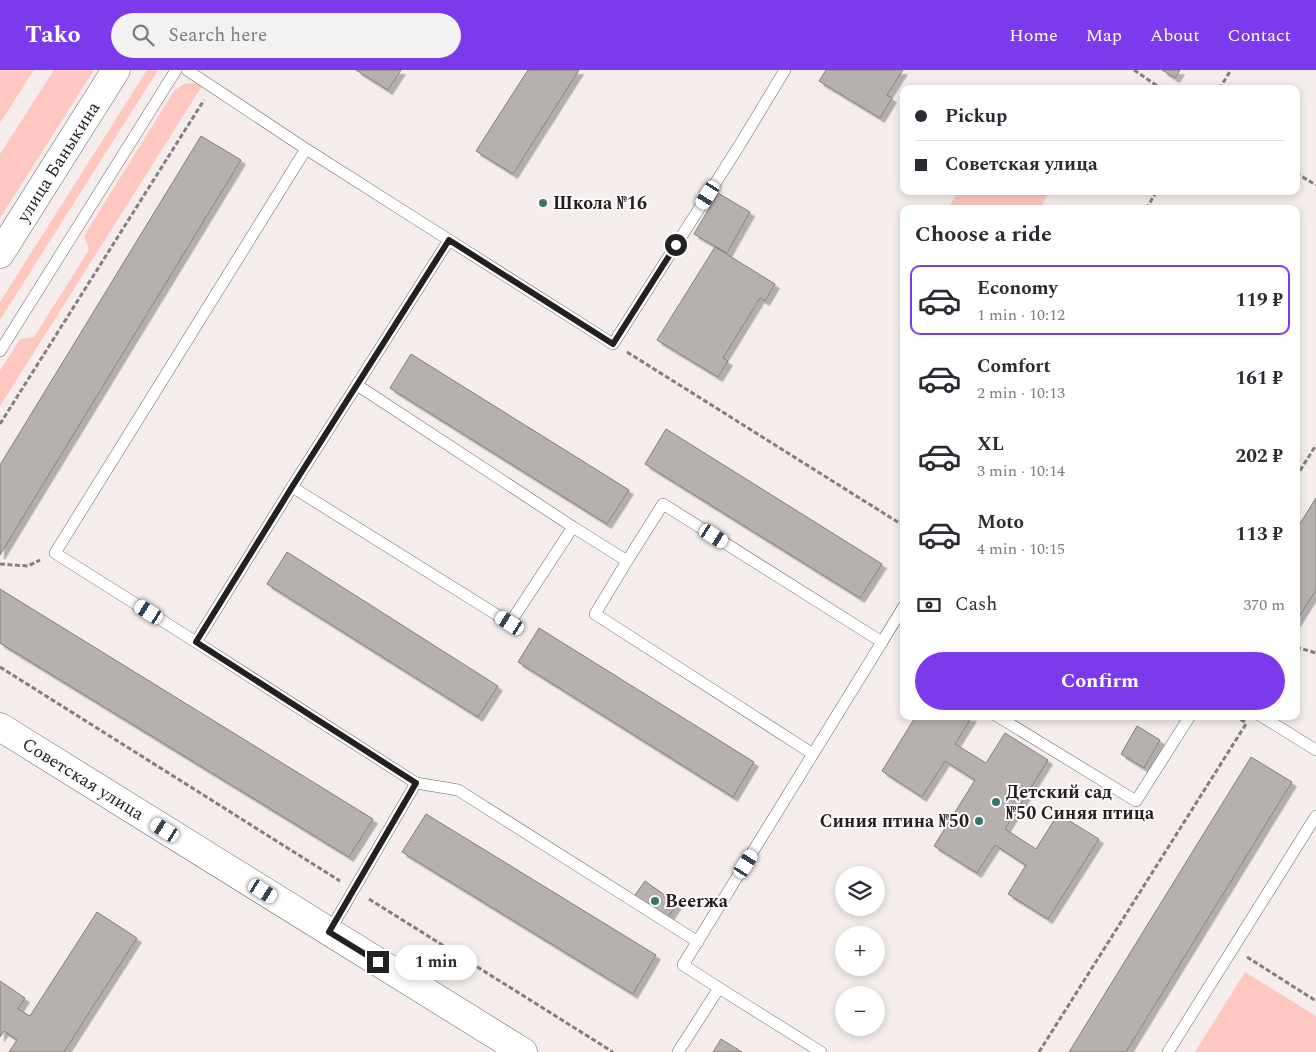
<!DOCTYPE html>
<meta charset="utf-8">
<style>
body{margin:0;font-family:Spectral,serif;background:#f2f2f3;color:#2b2b33;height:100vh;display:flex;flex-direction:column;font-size:19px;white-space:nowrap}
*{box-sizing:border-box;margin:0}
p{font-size:16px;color:#7c7c81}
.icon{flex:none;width:28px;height:28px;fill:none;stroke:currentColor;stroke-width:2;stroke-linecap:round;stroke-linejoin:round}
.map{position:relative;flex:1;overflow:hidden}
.panel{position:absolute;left:900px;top:135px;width:400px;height:515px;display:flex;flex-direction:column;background:#fff;border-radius:10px;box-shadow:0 2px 8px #0003}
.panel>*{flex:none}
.banner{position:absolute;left:900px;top:15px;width:400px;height:110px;border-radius:10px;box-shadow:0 2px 8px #0003;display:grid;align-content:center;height:110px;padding:0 15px;background:#fff}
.fabs{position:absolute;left:835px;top:796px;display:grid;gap:10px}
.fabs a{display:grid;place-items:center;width:50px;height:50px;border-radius:50%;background:#fff;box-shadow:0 2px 8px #0003;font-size:25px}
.end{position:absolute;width:22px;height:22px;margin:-11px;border:6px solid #222020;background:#fff;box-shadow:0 0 0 2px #fff}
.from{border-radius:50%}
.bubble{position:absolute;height:35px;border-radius:18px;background:#fff;box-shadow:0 2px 8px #0003;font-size:16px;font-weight:700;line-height:35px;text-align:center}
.car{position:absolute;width:15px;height:30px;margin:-15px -8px;border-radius:6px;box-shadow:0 0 4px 1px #0007;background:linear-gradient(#fff 24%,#345 0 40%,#fff 0 76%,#345 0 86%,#fff 0)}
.banner b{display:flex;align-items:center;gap:18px;height:48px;font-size:19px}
.banner b+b{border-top:1px solid #e1e1e2}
.banner i{width:12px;height:12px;background:#2b2b33}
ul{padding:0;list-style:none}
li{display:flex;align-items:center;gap:15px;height:70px;margin:0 10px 8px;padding:0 5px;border:2px solid transparent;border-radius:10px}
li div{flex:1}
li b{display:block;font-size:19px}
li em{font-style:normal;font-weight:700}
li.on{border-color:#7c3aed}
li>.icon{width:45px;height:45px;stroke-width:1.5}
h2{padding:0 15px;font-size:22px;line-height:60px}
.pay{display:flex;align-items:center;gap:12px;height:55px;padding:0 15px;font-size:19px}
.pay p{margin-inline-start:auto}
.cta{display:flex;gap:10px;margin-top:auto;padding:10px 15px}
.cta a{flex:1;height:58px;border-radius:30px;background:#7c3aed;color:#fff;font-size:20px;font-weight:700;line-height:58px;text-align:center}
header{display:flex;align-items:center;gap:30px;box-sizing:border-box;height:70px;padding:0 25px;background:#7c3aed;color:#fff}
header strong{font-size:24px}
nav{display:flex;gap:28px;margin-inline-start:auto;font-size:18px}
.search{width:350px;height:45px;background:#f2f2f3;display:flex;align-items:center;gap:12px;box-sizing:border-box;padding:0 18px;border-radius:28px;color:#7c7c81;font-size:19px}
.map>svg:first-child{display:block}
.green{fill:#fec7bf}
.building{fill:#b6b0af;stroke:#837e7d;filter:url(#shadow)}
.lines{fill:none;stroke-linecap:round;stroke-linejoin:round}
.service-casing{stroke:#6a6564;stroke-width:12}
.secondary-casing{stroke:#6a6564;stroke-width:29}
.primary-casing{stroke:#6a6564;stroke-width:29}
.path{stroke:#837f7e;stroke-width:3;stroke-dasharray:5 2.5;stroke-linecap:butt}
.service{stroke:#fff;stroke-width:11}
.secondary{stroke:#fff;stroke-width:28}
.primary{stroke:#fff;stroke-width:28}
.route{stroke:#222020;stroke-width:6}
.poi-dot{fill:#35786b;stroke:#fffbfa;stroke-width:2}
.labels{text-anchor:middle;stroke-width:4;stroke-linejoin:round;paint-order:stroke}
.street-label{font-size:18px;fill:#222020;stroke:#fffbfa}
.poi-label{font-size:18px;font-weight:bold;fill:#222020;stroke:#fffbfa;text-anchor:start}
</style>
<header>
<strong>Tako</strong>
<div class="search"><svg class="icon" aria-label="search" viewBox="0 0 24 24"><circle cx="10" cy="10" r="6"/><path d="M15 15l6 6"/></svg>Search here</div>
<nav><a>Home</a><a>Map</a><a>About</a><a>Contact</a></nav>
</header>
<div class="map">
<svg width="1316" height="982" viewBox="0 0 1316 982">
<defs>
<filter id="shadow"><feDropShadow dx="4.5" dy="4.5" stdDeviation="0" flood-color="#0004"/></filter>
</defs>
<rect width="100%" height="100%" fill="#f4edec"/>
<g class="green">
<polygon points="0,0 34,0 0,53"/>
<polygon points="54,0 94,0 0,148 0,84"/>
<polygon points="147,0 158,0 0,250 0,232"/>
<polygon points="193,13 202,16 0,336 0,301 20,269 34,267 89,180 84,166 174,21 184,14"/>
<polygon points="958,121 1049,121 1040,139 948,139"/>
<polygon points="1245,902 1316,946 1316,982 1195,982"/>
</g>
<g class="building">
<polygon points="356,0 401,0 388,20"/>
<polygon points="528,0 579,0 513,104 476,81"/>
<polygon points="826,0 903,0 887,25 892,28 880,48 819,11"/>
<polygon points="1162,0 1180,0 1175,8"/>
<polygon points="201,66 241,90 0,485 0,395"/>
<polygon points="718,123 750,142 727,183 694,164"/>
<polygon points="715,177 775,214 765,231 760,228 723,288 728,291 718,307 657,270"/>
<polygon points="411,284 629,420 607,454 390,318"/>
<polygon points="666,359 882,494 860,528 645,394"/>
<polygon points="1316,428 1316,520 1296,552 1296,460"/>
<polygon points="287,482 498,616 478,647 267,514"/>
<polygon points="0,519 373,749 349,787 0,573"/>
<polygon points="539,558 754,692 733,727 518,592"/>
<polygon points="916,646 972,647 955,674 986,693 1005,663 1048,690 1005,759 1036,779 1058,744 1099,769 1048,849 1008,824 1026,795 995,775 977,803 934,776 975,710 945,691 922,727 882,701"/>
<polygon points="1137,656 1160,670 1144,698 1121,684"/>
<polygon points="1251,687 1292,712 1126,982 1069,982"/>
<polygon points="426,744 656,885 633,924 402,782"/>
<polygon points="645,811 677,834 667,849 633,828"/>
<polygon points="97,842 137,868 64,982 9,982 17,970 4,961 0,967 0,911 25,928 18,939 30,946"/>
<polygon points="721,969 742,982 713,982"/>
</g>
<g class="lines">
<g class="service-casing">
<g id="service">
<polyline points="187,0 306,79 449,170 292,417 196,572 55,483 306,79"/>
<polyline points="449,170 613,274 739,76 785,0"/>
<polyline points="0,281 176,0"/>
<polyline points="357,315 573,457"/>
<polyline points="292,417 510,553 573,457 627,491 663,434 882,572 904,536"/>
<polyline points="627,491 595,544 813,684"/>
<polyline points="196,572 416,713 458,720 698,872"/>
<polyline points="997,646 1136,731 1190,646"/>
<polyline points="1261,646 1316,680"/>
<polyline points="329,862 416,713"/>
<polyline points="719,918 683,895 882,572"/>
<polyline points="678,982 719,918 821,982"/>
<polyline points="1168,982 1316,746"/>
</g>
</g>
<g class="secondary-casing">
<g id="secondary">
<path id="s1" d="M0 657 523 982"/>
</g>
</g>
<g class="primary-casing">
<g id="primary">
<path id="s2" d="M0 184 116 0"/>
</g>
</g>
<g class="path">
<polyline points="1134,0 1162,19"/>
<polyline points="1219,19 1231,0"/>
<polyline points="1296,103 1316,115"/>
<polyline points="1146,139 1157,121"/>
<polyline points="627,282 904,456"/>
<polyline points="0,354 204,30"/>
<polyline points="1296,407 1316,375"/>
<polyline points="0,494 28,496 40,490"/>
<polyline points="1296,577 1316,583"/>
<polyline points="0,597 340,811"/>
<polyline points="1234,646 1245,652"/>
<polyline points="369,829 613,982"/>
<polyline points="1247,887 1316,931"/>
<polyline points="1039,982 1246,654"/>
</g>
<use href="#service" class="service"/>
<use href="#secondary" class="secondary"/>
<use href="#primary" class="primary"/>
</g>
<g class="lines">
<polyline class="route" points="378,892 329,862 416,713 196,572 292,417 449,170 613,274 676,175"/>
</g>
<g class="poi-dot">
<circle cx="543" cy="133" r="5"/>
<circle cx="996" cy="732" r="5"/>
<circle cx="979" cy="751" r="5"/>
<circle cx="655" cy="831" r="5"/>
</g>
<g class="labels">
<g class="street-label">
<text dy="6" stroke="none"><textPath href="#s2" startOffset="109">улица Баныкина</textPath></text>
<text dy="6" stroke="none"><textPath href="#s1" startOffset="98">Советская улица</textPath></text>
</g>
<g class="poi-label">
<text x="553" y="139">Школа №16</text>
<text x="1006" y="728">Детский сад<tspan x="1006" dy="21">№50 Синяя птица</tspan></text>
<text x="969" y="757" text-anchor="end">Синия птина №50</text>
<text x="665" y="837">Beerжа</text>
</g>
</g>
</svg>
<div class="fabs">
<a><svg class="icon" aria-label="layers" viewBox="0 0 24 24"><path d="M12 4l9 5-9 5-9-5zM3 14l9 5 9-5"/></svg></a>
<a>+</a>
<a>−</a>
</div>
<i class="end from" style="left:676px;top:175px"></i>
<i class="end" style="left:378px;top:892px"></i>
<div class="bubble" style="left:395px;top:875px;width:82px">1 min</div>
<i class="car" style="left:708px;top:125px;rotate:212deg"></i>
<i class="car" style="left:714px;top:466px;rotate:122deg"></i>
<i class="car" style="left:149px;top:542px;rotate:303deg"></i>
<i class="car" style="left:510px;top:553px;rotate:302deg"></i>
<i class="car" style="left:165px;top:760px;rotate:302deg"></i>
<i class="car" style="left:746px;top:794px;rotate:32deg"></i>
<i class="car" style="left:263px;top:821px;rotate:122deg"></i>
<div class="banner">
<b><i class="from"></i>Pickup</b>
<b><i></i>Советская улица</b>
</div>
<section class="panel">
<h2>Choose a ride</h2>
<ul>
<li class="on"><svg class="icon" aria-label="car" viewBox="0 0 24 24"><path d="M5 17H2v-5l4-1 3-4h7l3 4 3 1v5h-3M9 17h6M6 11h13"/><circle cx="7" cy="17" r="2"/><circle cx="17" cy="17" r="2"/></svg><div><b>Economy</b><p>1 min · 10:12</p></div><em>119 ₽</em></li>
<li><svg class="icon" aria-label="car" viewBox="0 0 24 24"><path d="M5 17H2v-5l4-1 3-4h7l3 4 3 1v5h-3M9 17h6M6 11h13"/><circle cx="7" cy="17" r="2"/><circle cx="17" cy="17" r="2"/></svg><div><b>Comfort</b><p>2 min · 10:13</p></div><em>161 ₽</em></li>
<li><svg class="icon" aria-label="car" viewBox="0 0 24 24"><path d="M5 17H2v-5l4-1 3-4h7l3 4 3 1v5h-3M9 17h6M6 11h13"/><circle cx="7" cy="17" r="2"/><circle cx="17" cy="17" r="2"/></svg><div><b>XL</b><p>3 min · 10:14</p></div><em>202 ₽</em></li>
<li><svg class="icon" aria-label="car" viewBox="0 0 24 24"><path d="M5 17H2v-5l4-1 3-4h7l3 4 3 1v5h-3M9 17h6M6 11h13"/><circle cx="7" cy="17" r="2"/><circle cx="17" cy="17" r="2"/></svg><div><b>Moto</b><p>4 min · 10:15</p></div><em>113 ₽</em></li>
</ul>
<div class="pay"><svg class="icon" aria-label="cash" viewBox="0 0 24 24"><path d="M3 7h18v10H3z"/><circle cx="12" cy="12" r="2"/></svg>Cash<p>370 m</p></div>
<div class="cta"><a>Confirm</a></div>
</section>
</div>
